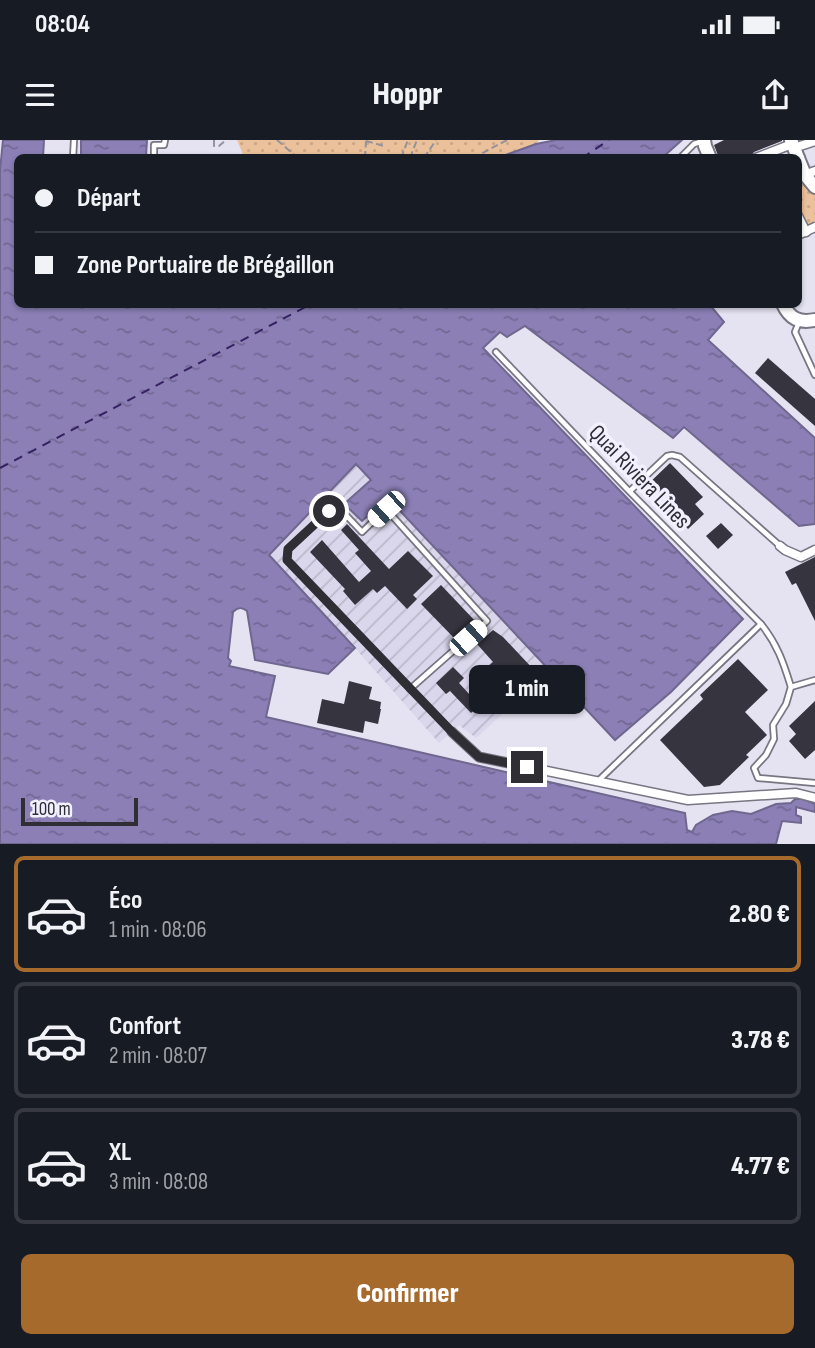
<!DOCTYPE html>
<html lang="fr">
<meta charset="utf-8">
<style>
body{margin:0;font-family:"Sofia Sans Condensed",sans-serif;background:#242831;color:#f1f3f6;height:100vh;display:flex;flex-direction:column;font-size:26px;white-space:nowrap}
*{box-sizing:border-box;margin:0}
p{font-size:23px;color:#9ea1a6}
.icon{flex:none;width:38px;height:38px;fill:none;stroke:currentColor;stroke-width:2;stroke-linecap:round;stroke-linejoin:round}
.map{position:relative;height:704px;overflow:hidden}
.panel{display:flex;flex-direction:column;background:#171b24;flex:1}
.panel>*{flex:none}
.guide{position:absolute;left:14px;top:14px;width:788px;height:154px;border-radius:10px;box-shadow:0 2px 5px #0004;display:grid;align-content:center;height:154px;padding:0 21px;background:#171b24}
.scale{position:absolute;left:21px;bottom:18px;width:117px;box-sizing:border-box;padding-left:7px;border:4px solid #2f2e34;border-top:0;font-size:19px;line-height:24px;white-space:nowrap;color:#2f2e34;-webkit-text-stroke:5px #f2f0ff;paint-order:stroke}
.end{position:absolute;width:32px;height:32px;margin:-16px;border:9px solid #2f2e34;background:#fff;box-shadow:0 0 0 4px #fff}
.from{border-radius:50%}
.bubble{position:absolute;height:49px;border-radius:10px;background:#171b24;box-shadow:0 2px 5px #0004;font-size:23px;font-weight:800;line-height:49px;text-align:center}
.car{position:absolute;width:21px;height:42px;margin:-21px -10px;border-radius:9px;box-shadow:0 0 5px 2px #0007;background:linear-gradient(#fff 24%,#345 0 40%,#fff 0 76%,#345 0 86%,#fff 0)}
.guide b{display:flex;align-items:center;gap:24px;height:66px;font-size:26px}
.guide b+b{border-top:2px solid #363941}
.guide i{width:18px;height:18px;background:#f1f3f6}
ul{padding:12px 0 0;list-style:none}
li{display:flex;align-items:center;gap:21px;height:116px;margin:0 14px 10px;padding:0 7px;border:4px solid #363941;border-radius:10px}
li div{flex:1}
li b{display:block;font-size:26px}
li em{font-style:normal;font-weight:800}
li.active{border-color:#a66a2c}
li>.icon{width:63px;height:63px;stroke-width:1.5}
.cta{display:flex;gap:14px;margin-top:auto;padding:14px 21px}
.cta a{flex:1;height:80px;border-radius:10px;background:#a66a2c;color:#fff;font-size:28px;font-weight:800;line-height:80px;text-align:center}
.status{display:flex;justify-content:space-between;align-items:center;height:49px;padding:0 35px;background:#171b24;direction:ltr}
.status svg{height:19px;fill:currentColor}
header{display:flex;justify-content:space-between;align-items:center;height:91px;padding:0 21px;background:#171b24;font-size:32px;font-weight:800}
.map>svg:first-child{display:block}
.industrial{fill:url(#industrial-furrows)}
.park{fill:url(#park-dots)}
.water{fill:url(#water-ripples);stroke:#6f678e;stroke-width:2}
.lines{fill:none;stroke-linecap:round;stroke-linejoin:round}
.ferry{stroke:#362163;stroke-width:2;stroke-dasharray:9 7;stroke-linecap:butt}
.building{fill:#36343f}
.service-casing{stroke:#787683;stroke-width:8}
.minor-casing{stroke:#787683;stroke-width:11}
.secondary-casing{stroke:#787683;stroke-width:16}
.path{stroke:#94929d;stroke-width:2;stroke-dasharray:7 3.5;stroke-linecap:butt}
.service{stroke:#fff;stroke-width:4.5}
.minor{stroke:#fff;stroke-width:8}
.secondary{stroke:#fff;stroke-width:12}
.route{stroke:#2f2e34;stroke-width:9}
.labels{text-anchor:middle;stroke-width:7;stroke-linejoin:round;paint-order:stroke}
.street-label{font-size:23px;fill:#2f2e34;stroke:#f2f0ff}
</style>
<div class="status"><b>08:04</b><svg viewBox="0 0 49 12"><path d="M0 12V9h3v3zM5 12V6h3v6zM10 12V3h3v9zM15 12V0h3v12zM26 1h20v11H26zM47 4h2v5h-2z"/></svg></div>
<header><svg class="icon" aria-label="menu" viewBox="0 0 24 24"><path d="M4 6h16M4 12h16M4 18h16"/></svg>Hoppr<svg class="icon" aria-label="share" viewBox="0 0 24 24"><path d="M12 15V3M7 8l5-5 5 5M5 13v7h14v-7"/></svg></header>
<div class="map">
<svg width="815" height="704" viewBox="0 0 815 704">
<defs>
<pattern id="industrial-furrows" width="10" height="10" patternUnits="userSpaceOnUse" patternTransform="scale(1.75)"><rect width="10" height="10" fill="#dad6ec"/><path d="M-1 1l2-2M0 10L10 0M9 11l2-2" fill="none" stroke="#bbb8cb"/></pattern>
<pattern id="park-dots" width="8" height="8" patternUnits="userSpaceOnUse" patternTransform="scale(1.75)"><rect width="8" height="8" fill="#ebc19b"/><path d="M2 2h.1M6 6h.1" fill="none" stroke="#caa686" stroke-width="1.8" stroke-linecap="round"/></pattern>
<pattern id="water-ripples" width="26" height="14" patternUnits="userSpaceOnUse" patternTransform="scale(1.75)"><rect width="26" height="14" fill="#8b7fb5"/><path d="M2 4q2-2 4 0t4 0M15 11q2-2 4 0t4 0" fill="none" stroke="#726894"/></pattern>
</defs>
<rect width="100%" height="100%" fill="#e5e2f1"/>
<polygon class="industrial" points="356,324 371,340 345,363 388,357 550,531 476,598 459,585 439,603 355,508 269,415"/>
<g class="park">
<polygon points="237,0 539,0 536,4 500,18 244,17"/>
<polygon points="815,31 815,83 804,88 798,76 798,37"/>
</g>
<g class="water">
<path d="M3 0H44L43 17 18 18V164L710 165 724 182 708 200 815 298V384L799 386 684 287 673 298 525 186 507 197 500 192 483 208 743 479 671 552 615 600 388 358 362 381 344 364 371 340 356 324 269 415 355 508 328 534 255 520 247 471C242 467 238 467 233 472L228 518 231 521 229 526 275 536 266 577 685 673 687 690 692 692 696 685 713 675 732 671 751 674 776 664 791 663 795 659H803L815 664V672L796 667V675L801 677V683L782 681 776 704H0V30Z"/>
<polygon points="81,0 147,0 146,17 81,17"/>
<polygon points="556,0 682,0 663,17 500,17 536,4"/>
</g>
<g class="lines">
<g class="ferry">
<polyline points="582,18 609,0"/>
<polyline points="0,328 311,164"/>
</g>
</g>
<g class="building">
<polygon points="724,0 782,0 782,1 754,12 750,18 747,18 746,14 737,18 719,18 714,5"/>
<polygon points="768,218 815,259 815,286 755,233"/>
<polygon points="670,323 703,357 695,364 704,374 688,389 680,380 679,381 673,377 645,347"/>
<polygon points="721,383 733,395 718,409 706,396"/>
<polygon points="347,384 389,429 408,411 433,436 413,455 417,459 407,469 385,446 377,453 373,449 355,465 343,451 345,449 310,412 322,400 359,442 371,431 355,413 359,410 341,390"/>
<polygon points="815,417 815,481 796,443 792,445 785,432"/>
<polygon points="441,445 477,483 457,501 421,464"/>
<polygon points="493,490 503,497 535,531 512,553 503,544 496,550 480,533 493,522 477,504"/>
<polygon points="738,519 768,550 745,572 767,595 746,615 749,617 720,645 704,647 660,600 703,559 700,555"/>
<polygon points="453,527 464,538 459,543 470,555 479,547 481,549 473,559 479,565 471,573 450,551 446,554 436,543"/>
<polygon points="349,541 372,547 369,559 381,562 380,569 381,569 378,584 365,581 363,593 317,583 322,559 344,564"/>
<polygon points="815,561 815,610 805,619 789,601 796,594 789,586"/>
</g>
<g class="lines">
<g class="service-casing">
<g id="service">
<polyline points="73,18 74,0"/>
<polyline points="154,18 154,5 164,5 165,0"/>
<polyline points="680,18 694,4 703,1"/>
<polyline points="799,182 795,192 815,235"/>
<path d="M496 212 629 351 761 484C777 504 783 521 791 547L815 540"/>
<polyline points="630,351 667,316 672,315 680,317 779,405"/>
<polyline points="791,547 786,564 773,585 774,599 766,615 754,628 758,638 815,643"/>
<polyline points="410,549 487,481 386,369 362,392 341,370 329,371 288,409 287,420 452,592"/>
<polyline points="598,641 761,484"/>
</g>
</g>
<g class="minor-casing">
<g id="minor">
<polyline points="794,8 815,1"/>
<polyline points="756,18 792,4"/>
<polyline points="798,37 815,31"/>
<polyline points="798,76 806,92"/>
<polyline points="798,95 815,87"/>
<polyline points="780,406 785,410 801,417 815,410"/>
<polyline points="452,592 479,617 688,660 796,653 815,658"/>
</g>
</g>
<g class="secondary-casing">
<g id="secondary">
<polyline points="704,0 705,6 710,18"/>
<polyline points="791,0 798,18"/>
<polyline points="798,18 805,35 815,47"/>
<path d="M783 164C790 179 799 183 815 180"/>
</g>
</g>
<g class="path">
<polyline points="214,0 214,6 219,6 226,0"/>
<polyline points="277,0 298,18"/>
<polyline points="366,1 384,6"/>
<polyline points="365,18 366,1"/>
<polyline points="401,18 408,0"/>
<polyline points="410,18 417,0"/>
<polyline points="424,18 436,0"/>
<polyline points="473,18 507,0"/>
</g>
<use href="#service" class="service"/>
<use href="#minor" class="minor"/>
<use href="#secondary" class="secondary"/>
</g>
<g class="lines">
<polyline class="route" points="329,371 288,409 287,420 452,592 479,617 527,627"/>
</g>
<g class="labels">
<g class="street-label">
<text transform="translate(640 336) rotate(46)" y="8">Quai Riviera Lines</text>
</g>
</g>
</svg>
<div class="scale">100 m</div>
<i class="end from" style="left:329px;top:371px"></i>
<i class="end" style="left:527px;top:627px"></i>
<div class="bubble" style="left:469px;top:525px;width:116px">1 min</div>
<i class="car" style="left:386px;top:369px;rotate:228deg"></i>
<i class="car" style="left:468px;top:498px;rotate:48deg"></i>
<div class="guide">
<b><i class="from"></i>Départ</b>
<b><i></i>Zone Portuaire de Brégaillon</b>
</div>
</div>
<section class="panel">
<ul>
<li class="active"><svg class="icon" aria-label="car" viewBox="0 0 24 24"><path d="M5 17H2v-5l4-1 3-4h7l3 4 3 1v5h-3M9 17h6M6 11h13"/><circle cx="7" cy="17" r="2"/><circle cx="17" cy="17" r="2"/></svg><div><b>Éco</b><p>1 min · 08:06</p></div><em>2.80 €</em></li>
<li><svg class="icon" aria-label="car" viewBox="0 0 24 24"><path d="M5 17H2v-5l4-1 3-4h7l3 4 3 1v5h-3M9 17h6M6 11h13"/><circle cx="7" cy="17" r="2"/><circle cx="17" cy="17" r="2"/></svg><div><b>Confort</b><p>2 min · 08:07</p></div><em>3.78 €</em></li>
<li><svg class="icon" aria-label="car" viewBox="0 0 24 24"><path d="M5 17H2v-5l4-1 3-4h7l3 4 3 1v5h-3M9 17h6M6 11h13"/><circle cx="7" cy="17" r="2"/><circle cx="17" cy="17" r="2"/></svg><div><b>XL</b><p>3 min · 08:08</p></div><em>4.77 €</em></li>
</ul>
<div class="cta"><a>Confirmer</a></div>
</section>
